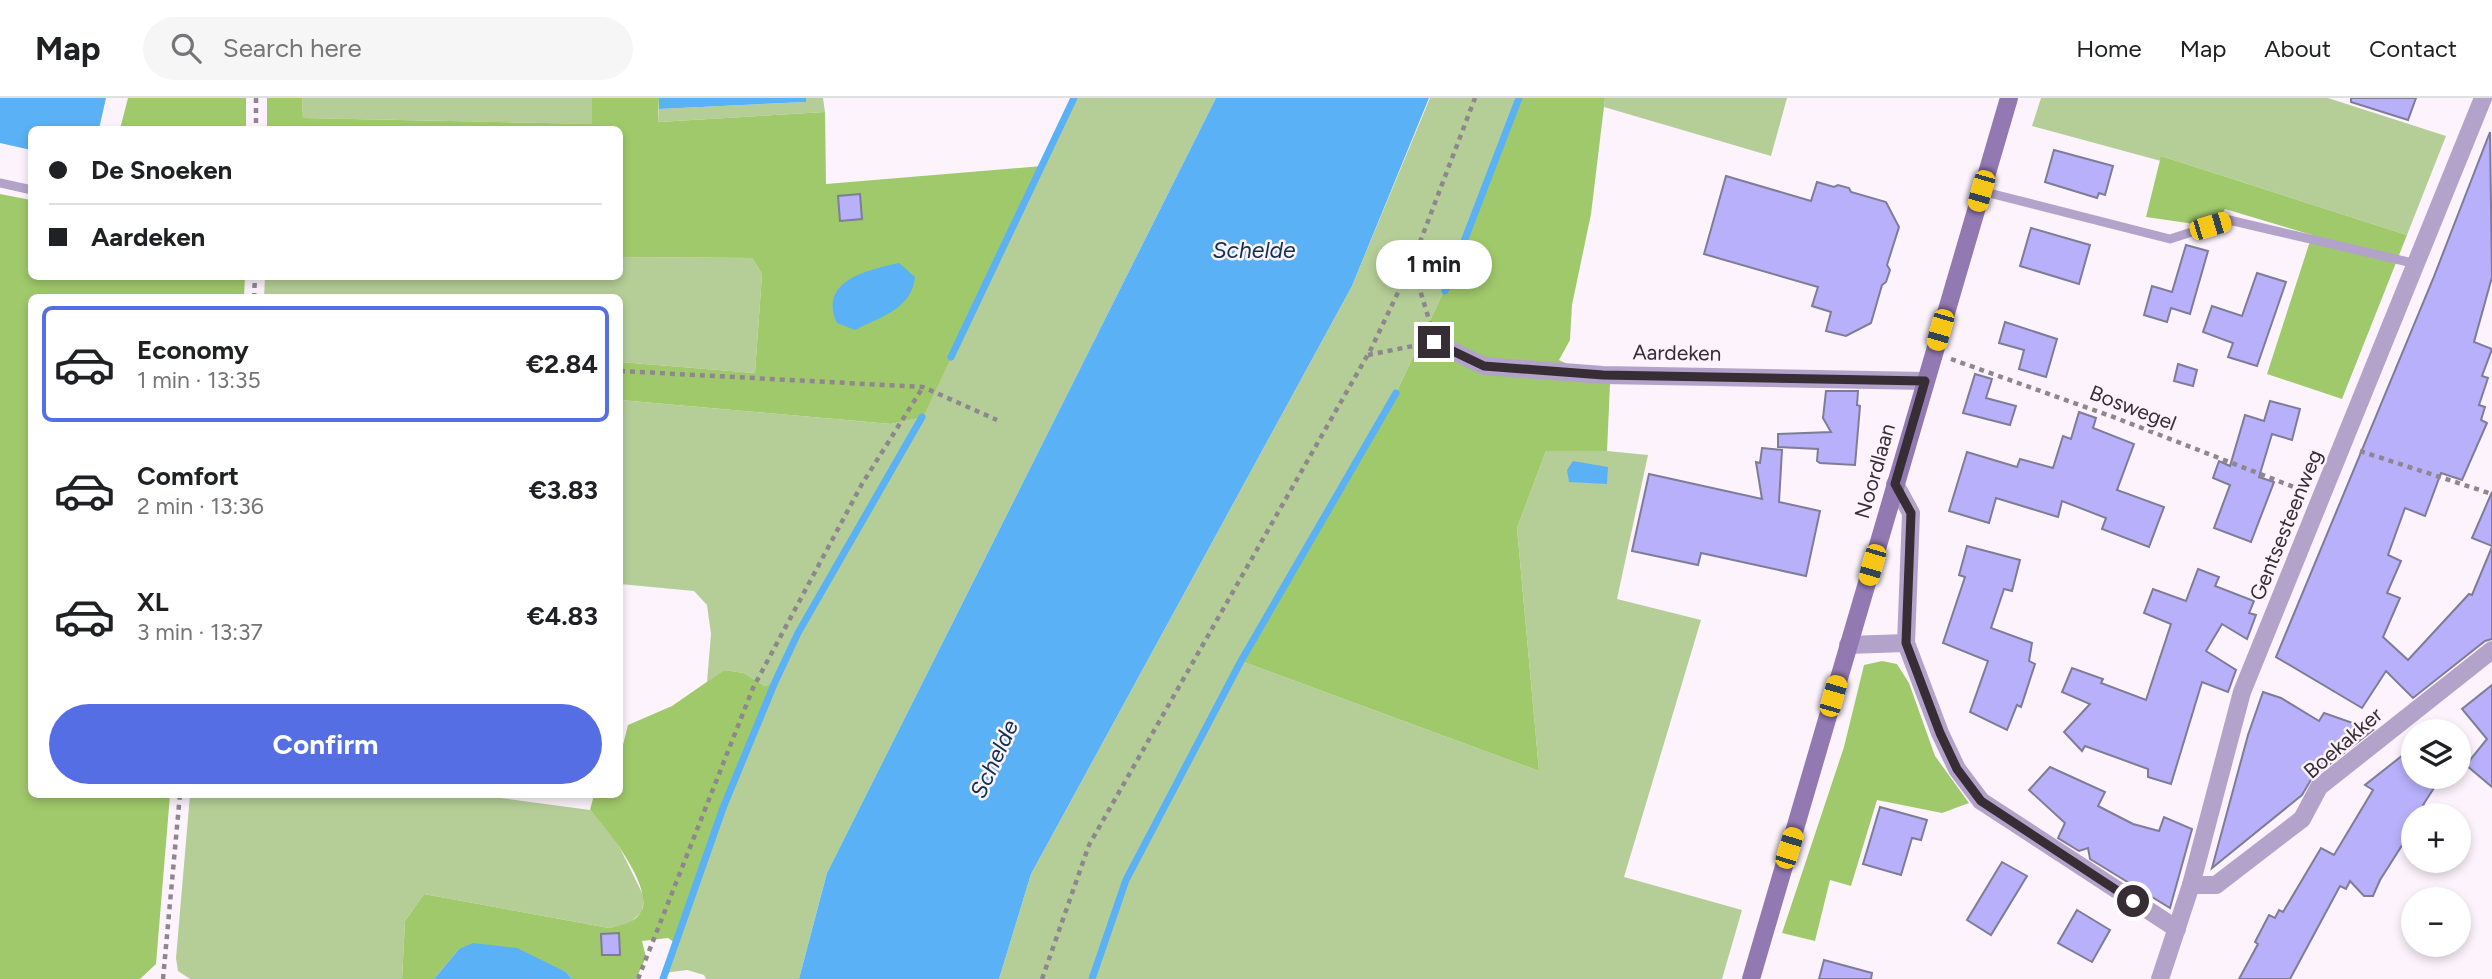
<!DOCTYPE html>
<meta charset="utf-8">
<style>
body{margin:0;font-family:Figtree,sans-serif;background:#f6f6f6;color:#202124;height:100vh;display:flex;flex-direction:column;font-size:26px;white-space:nowrap}
*{box-sizing:border-box;margin:0}
p{font-size:23px;color:#757577}
.icon{flex:none;width:38px;height:38px;fill:none;stroke:currentColor;stroke-width:2;stroke-linecap:round;stroke-linejoin:round}
.map{position:relative;flex:1;overflow:hidden}
.sheet{position:absolute;left:28px;top:196px;width:595px;height:504px;display:flex;flex-direction:column;background:#fff;border-radius:10px;box-shadow:0 4px 10px #0003}
.sheet>*{flex:none}
.guide{position:absolute;left:28px;top:28px;width:595px;height:154px;border-radius:10px;box-shadow:0 4px 10px #0003;display:grid;align-content:center;height:154px;padding:0 21px;background:#fff}
.fabs{position:absolute;left:2401px;top:621px;display:grid;gap:14px}
.fabs a{display:grid;place-items:center;width:70px;height:70px;border-radius:50%;background:#fff;box-shadow:0 4px 10px #0003;font-size:35px}
.end{position:absolute;width:32px;height:32px;margin:-16px;border:9px solid #362d35;background:#fff;box-shadow:0 0 0 4px #fff}
.from{border-radius:50%}
.bubble{position:absolute;height:49px;border-radius:24px;background:#fff;box-shadow:0 4px 10px #0003;font-size:23px;font-weight:700;line-height:49px;text-align:center}
.car{position:absolute;width:21px;height:42px;margin:-21px -10px;border-radius:9px;box-shadow:0 0 5px 2px #0007;background:linear-gradient(#f5c518 24%,#345 0 40%,#f5c518 0 76%,#345 0 86%,#f5c518 0)}
.guide b{display:flex;align-items:center;gap:24px;height:66px;font-size:26px}
.guide b+b{border-top:2px solid #e0e0e0}
.guide i{width:18px;height:18px;background:#202124}
ul{padding:12px 0 0;list-style:none}
li{display:flex;align-items:center;gap:21px;height:116px;margin:0 14px 10px;padding:0 7px;border:4px solid transparent;border-radius:10px}
li div{flex:1}
li b{display:block;font-size:26px}
li em{font-style:normal;font-weight:700}
li.on{border-color:#556ee3}
li>.icon{width:63px;height:63px;stroke-width:1.5}
.button{display:flex;gap:14px;margin-top:auto;padding:14px 21px}
.button a{flex:1;height:80px;border-radius:42px;background:#556ee3;color:#fff;font-size:28px;font-weight:700;line-height:80px;text-align:center}
header{display:flex;align-items:center;gap:42px;box-sizing:border-box;height:98px;padding:0 35px;background:#fff;border-bottom:2px solid #e0e0e0}
header strong{font-size:33px}
nav{display:flex;gap:38px;margin-inline-start:auto;font-size:24px}
.search{width:490px;height:63px;background:#f6f6f6;display:flex;align-items:center;gap:18px;box-sizing:border-box;padding:0 24px;border-radius:38px;color:#757577;font-size:26px}
.map>svg:first-child{display:block}
.green{fill:#b5ce97}
.forest{fill:#a0c96b}
.water{fill:#5ab1f5}
.lines{fill:none;stroke-linecap:round;stroke-linejoin:round}
.stream{stroke:#5ab1f5;stroke-width:7}
.building{fill:#b8b0fa;stroke:#7e7c96;stroke-width:2}
.path{stroke:#90868f;stroke-width:4.5;stroke-dasharray:5 5;stroke-linecap:butt}
.lane{stroke:#b3a3ca;stroke-width:9}
.street{stroke:#b3a3ca;stroke-width:18}
.secondary{stroke:#9279b2;stroke-width:18}
.route{stroke:#362d35;stroke-width:9}
.labels{text-anchor:middle;stroke-width:5;stroke-linejoin:round;paint-order:stroke}
.street-label{font-size:21px;fill:#362d35;stroke:#fdf3fc}
.water-label{font-size:23px;font-style:italic;fill:#0e324e;stroke:#fdf3fc}
</style>
<header>
<strong>Map</strong>
<div class="search"><svg class="icon" aria-label="search" viewBox="0 0 24 24"><circle cx="10" cy="10" r="6"/><path d="M15 15l6 6"/></svg>Search here</div>
<nav><a>Home</a><a>Map</a><a>About</a><a>Contact</a></nav>
</header>
<div class="map">
<svg width="2492" height="881" viewBox="0 0 2492 881">
<rect width="100%" height="100%" fill="#fdf3fc"/>
<g class="green">
<polygon points="302,0 592,0 592,26 303,20"/>
<polygon points="806,0 823,0 825,14 658,24 659,11 806,4"/>
<polygon points="1074,0 1216,0 827,775 799,881 706,881 704,877 687,872 664,875 723,710 774,585 765,588 744,575 724,572 707,584 711,536 707,507 694,493 620,486 620,302 891,326 922,319"/>
<polygon points="1430,0 1519,0 1450,180 1396,295 1241,563 1539,673 1517,430 1546,353 1607,353 1648,357 1617,501 1701,522 1624,779 1742,812 1722,881 999,881 1031,776 1352,188"/>
<polygon points="1605,0 1787,0 1771,58 1604,9"/>
<polygon points="2041,0 2328,0 2446,38 2407,137 2161,58 2161,63 2032,28"/>
<polygon points="620,159 752,160 762,176 755,275 620,264 620,200 264,200 265,179 620,178"/>
<polygon points="472,696 590,712 608,731 621,752 644,799 642,814 628,826 609,830 424,796 405,823 402,881 190,881 178,873 176,860 190,697"/>
</g>
<g class="forest">
<polygon points="128,0 246,0 246,31 120,31"/>
<polygon points="267,0 302,0 303,20 592,26 592,0 659,0 658,24 825,14 826,86 1042,68 923,319 891,326 620,302 620,264 755,275 762,176 752,160 620,159 620,32 267,32"/>
<polygon points="1519,0 1605,0 1591,116 1572,207 1570,242 1559,262 1610,286 1607,353 1546,353 1517,430 1539,673 1241,563 1396,295 1450,180"/>
<polygon points="2161,58 2407,137 2342,301 2267,276 2312,137 2225,111 2215,129 2146,119"/>
<polygon points="0,96 31,102 32,178 245,179 244,199 32,200 32,696 170,697 156,866 140,881 0,881"/>
<polygon points="1882,563 1897,566 1909,585 1935,658 1969,705 1942,715 1877,702 1851,788 1830,782 1815,843 1782,835 1844,649 1864,567"/>
<path d="M724 572 744 575 765 588 775 584 723 710 675 845 668 840 642 843 646 859 636 881H572L566 874 554 869 459 851 434 881H402L405 823 424 796 609 830C621 827 636 825 642 812 652 787 606 729 590 712L594 697 620 696V659L628 627 672 608Z"/>
</g>
<g class="water">
<polygon points="0,0 106,0 99,31 32,32 31,52 0,45"/>
<polygon points="659,0 806,0 806,4 659,11"/>
<polygon points="1216,0 1429,0 1352,188 1031,776 999,881 799,881 827,775"/>
<path d="M899 165 915 179C912 211 880 219 855 232L837 225C818 183 867 172 899 165Z"/>
<polygon points="1573,363 1608,369 1607,386 1569,384 1567,372"/>
<polygon points="473,845 517,850 566,874 572,881 434,881 459,851"/>
</g>
<g class="lines">
<g class="stream">
<polyline points="1445,193 1519,0"/>
<polyline points="951,259 1074,0"/>
<polyline points="663,881 723,710 775,584 798,535 922,319"/>
<polyline points="1092,881 1126,782 1241,563 1396,295"/>
</g>
</g>
<g class="building">
<polygon points="2351,0 2416,0 2408,22 2351,4"/>
<polygon points="2490,34 2492,179 2474,244 2492,251 2482,278 2488,280 2479,307 2485,309 2481,322 2487,325 2462,382 2441,375 2425,418 2405,410 2388,457 2401,463 2387,495 2400,500 2383,539 2408,562 2469,496 2472,497 2492,449 2492,541 2485,543 2413,600 2386,573 2362,610 2276,559 2433,181"/>
<polygon points="2054,52 2113,68 2105,97 2099,95 2097,100 2045,84"/>
<polygon points="1726,78 1811,103 1817,84 1834,89 1838,87 1849,90 1851,94 1886,104 1899,129 1887,167 1890,172 1886,184 1882,187 1871,225 1846,238 1826,233 1831,214 1812,208 1818,189 1704,156"/>
<polygon points="860,96 862,121 840,123 838,98"/>
<polygon points="2031,130 2090,147 2079,186 2020,168"/>
<polygon points="2186,147 2208,153 2190,216 2171,210 2167,224 2144,217 2152,188 2172,194"/>
<polygon points="2257,175 2286,184 2257,268 2228,259 2233,245 2203,234 2212,208 2242,218"/>
<polygon points="2005,224 2057,241 2046,279 2019,271 2024,252 1999,245"/>
<polygon points="2178,266 2197,272 2193,288 2174,283"/>
<polygon points="1975,276 1992,281 1986,300 2016,308 2010,327 1963,315"/>
<polygon points="1826,293 1858,293 1857,307 1860,308 1855,367 1820,365 1817,363 1818,351 1778,349 1778,336 1831,334 1823,320"/>
<polygon points="2270,303 2300,311 2292,342 2272,336 2259,379 2274,384 2251,444 2214,430 2230,387 2213,380 2219,363 2230,368 2245,317 2264,323"/>
<polygon points="2079,314 2096,320 2093,330 2134,346 2117,392 2164,409 2149,449 2102,431 2106,420 2062,403 2058,419 1996,400 1989,425 1949,413 1967,354 2017,369 2020,361 2053,370 2063,338 2071,341"/>
<polygon points="1762,350 1782,352 1779,404 1820,413 1806,478 1701,455 1698,467 1632,453 1649,376 1762,401 1756,364 1760,365"/>
<polygon points="2492,394 2492,448 2472,440"/>
<polygon points="1967,448 2020,462 2012,493 2004,491 1991,530 2032,545 2029,563 2035,566 2021,609 2017,607 2007,632 1970,614 1988,563 1943,545 1965,479 1959,477"/>
<polygon points="2198,471 2219,479 2215,488 2254,503 2249,515 2256,517 2247,541 2222,526 2206,553 2236,572 2228,594 2202,584 2171,686 2148,679 2148,671 2085,648 2082,653 2064,634 2090,606 2062,594 2072,570 2103,581 2101,585 2146,602 2171,526 2144,515 2153,491 2186,503"/>
<polygon points="2492,587 2492,689 2466,667 2487,641 2462,611"/>
<polygon points="2263,594 2281,600 2319,623 2324,615 2373,632 2312,680 2302,697 2212,770 2248,637"/>
<polygon points="2413,649 2413,679 2441,679 2423,707 2427,709 2421,718 2413,718 2413,730 2380,782 2373,798 2364,798 2350,783 2346,791 2340,788 2290,881 2239,881 2258,846 2255,844 2269,817 2275,820 2279,812 2283,814 2321,750 2334,757 2373,692 2365,687"/>
<polygon points="2050,669 2105,694 2098,708 2133,726 2159,733 2164,719 2192,731 2170,810 2090,761 2088,750 2079,753 2058,740 2065,725 2029,692"/>
<polygon points="1880,709 1927,722 1921,742 1912,740 1901,777 1863,766"/>
<polygon points="2002,764 2027,778 1991,837 1967,822"/>
<polygon points="2077,812 2110,832 2092,864 2058,845"/>
<polygon points="619,835 620,857 602,857 601,836"/>
<polygon points="1824,862 1872,875 1871,881 1819,881"/>
</g>
<g class="lines">
<g class="path">
<polyline points="256,0 256,32"/>
<polyline points="1412,166 1431,228"/>
<polyline points="254,200 255,178"/>
<polyline points="1368,257 1418,247"/>
<polyline points="1951,261 2116,320 2304,393"/>
<polyline points="620,273 923,289 997,322"/>
<polyline points="2360,353 2492,396"/>
<polyline points="163,881 180,696"/>
<polyline points="638,881 753,590 862,386 923,289"/>
<polyline points="1042,881 1089,747 1371,251 1412,165 1475,0"/>
</g>
<g class="lane">
<polyline points="0,85 32,92"/>
<polyline points="1981,93 2170,141 2229,122 2417,166"/>
</g>
<g class="street">
<polyline points="1434,244 1484,268 1603,277 1925,283"/>
<polyline points="1895,386 1911,415 1906,545 1940,635 1957,671 1981,703 2177,831"/>
<polyline points="1848,547 1906,545"/>
<polyline points="2191,787 2216,787 2302,721 2319,689 2492,552"/>
<polyline points="2160,881 2191,787 2242,594 2483,0"/>
</g>
<polyline class="secondary" points="1751,881 2009,0"/>
</g>
<g class="lines">
<polyline class="route" points="1434,244 1484,268 1603,277 1925,283 1895,386 1911,415 1906,545 1940,635 1957,671 1981,703 2133,803"/>
</g>
<g class="labels">
<g class="street-label">
<text transform="translate(1677 255) rotate(1)" y="7">Aardeken</text>
<text transform="translate(2133 310) rotate(21)" y="7">Boswegel</text>
<text transform="translate(1875 373) rotate(-74)" y="7">Noordlaan</text>
<text transform="translate(2286 427) rotate(-68)" y="7">Gentsesteenweg</text>
<text transform="translate(2343 645) rotate(-41)" y="7">Boekakker</text>
</g>
<g class="water-label">
<text x="1254" y="160">Schelde</text>
<text transform="translate(994 661) rotate(-65)" y="8">Schelde</text>
</g>
</g>
</svg>
<div class="fabs">
<a><svg class="icon" aria-label="layers" viewBox="0 0 24 24"><path d="M12 4l9 5-9 5-9-5zM3 14l9 5 9-5"/></svg></a>
<a>+</a>
<a>−</a>
</div>
<i class="end from" style="left:2133px;top:803px"></i>
<i class="end" style="left:1434px;top:244px"></i>
<div class="bubble" style="left:1376px;top:142px;width:116px">1 min</div>
<i class="car" style="left:1981px;top:93px;rotate:196deg"></i>
<i class="car" style="left:2210px;top:128px;rotate:73deg"></i>
<i class="car" style="left:1940px;top:232px;rotate:196deg"></i>
<i class="car" style="left:1872px;top:467px;rotate:196deg"></i>
<i class="car" style="left:1833px;top:598px;rotate:16deg"></i>
<i class="car" style="left:1789px;top:750px;rotate:17deg"></i>
<div class="guide">
<b><i class="from"></i>De Snoeken</b>
<b><i></i>Aardeken</b>
</div>
<section class="sheet">
<ul>
<li class="on"><svg class="icon" aria-label="car" viewBox="0 0 24 24"><path d="M5 17H2v-5l4-1 3-4h7l3 4 3 1v5h-3M9 17h6M6 11h13"/><circle cx="7" cy="17" r="2"/><circle cx="17" cy="17" r="2"/></svg><div><b>Economy</b><p>1 min · 13:35</p></div><em>€2.84</em></li>
<li><svg class="icon" aria-label="car" viewBox="0 0 24 24"><path d="M5 17H2v-5l4-1 3-4h7l3 4 3 1v5h-3M9 17h6M6 11h13"/><circle cx="7" cy="17" r="2"/><circle cx="17" cy="17" r="2"/></svg><div><b>Comfort</b><p>2 min · 13:36</p></div><em>€3.83</em></li>
<li><svg class="icon" aria-label="car" viewBox="0 0 24 24"><path d="M5 17H2v-5l4-1 3-4h7l3 4 3 1v5h-3M9 17h6M6 11h13"/><circle cx="7" cy="17" r="2"/><circle cx="17" cy="17" r="2"/></svg><div><b>XL</b><p>3 min · 13:37</p></div><em>€4.83</em></li>
</ul>
<div class="button"><a>Confirm</a></div>
</section>
</div>
